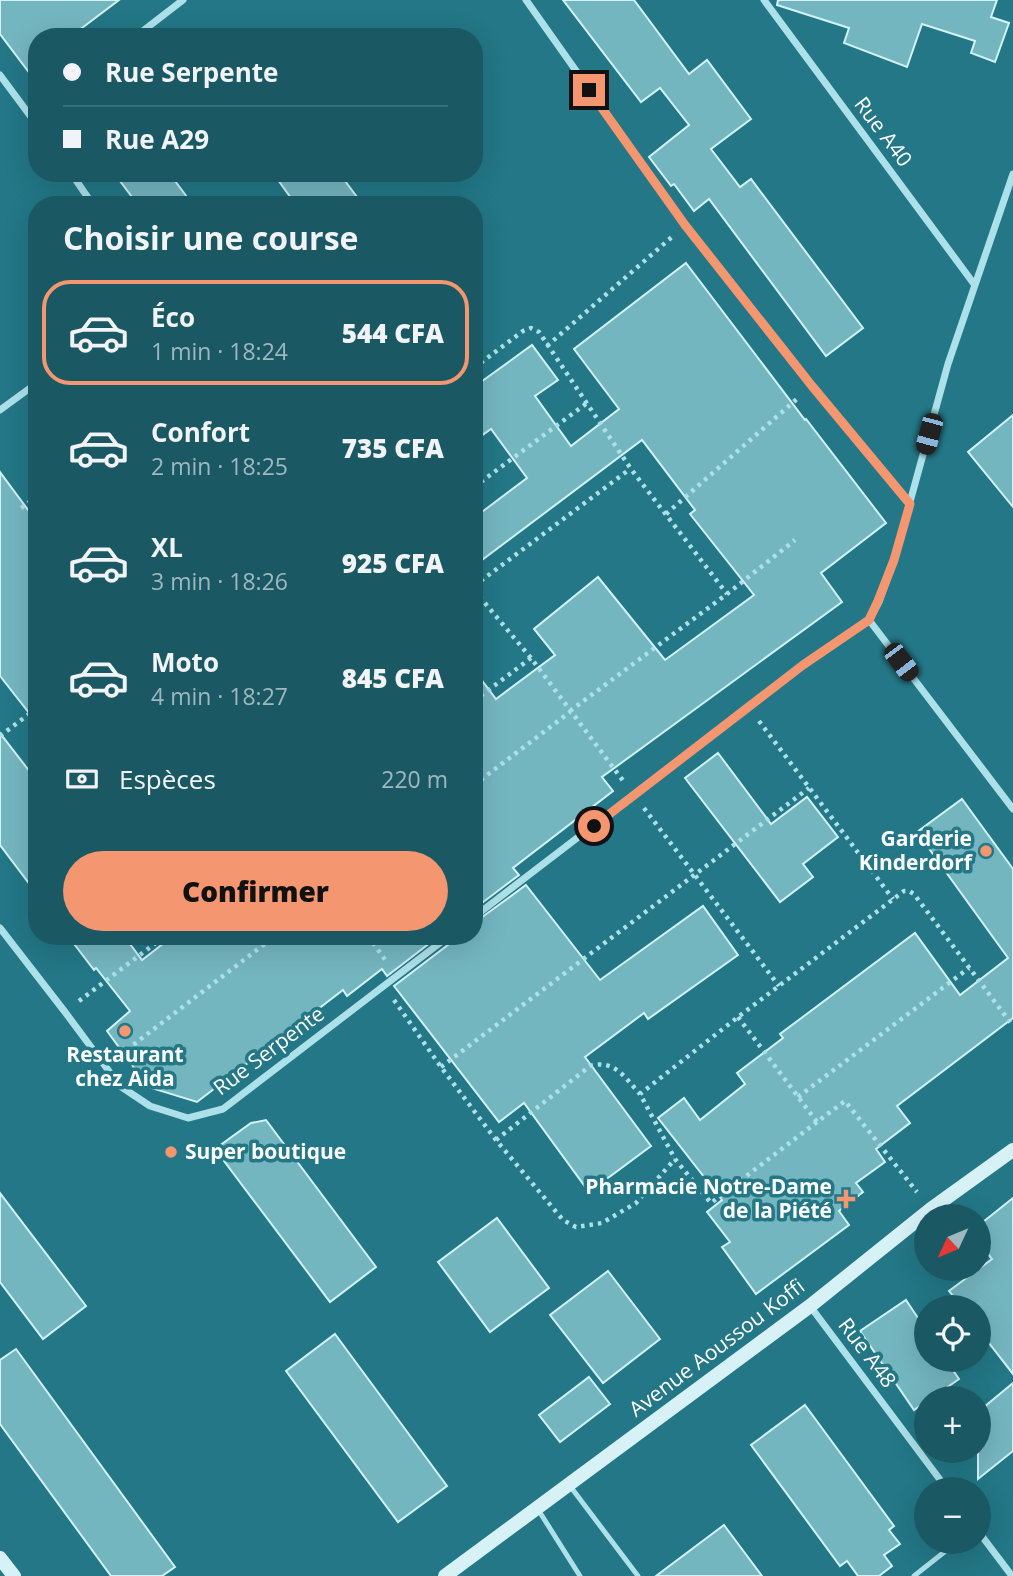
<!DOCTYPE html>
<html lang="fr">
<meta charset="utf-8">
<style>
body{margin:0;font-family:"Open Sans",sans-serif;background:#27626d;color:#f1f3f6;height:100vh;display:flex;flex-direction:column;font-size:26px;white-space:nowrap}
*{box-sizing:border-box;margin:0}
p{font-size:23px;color:#9fb8bf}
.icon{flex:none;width:38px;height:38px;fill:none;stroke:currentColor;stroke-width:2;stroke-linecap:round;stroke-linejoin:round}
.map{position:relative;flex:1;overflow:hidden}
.side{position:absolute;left:28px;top:196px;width:455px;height:749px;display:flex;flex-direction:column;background:#1a5964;border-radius:28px;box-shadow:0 7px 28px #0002}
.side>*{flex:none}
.banner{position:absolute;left:28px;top:28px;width:455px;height:154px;border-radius:28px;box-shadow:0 7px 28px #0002;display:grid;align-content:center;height:154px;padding:0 35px;background:#1a5964}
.needle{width:46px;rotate:226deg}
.fabs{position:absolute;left:914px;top:1204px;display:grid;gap:14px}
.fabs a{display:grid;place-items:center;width:77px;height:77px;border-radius:50%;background:#1a5964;box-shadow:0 7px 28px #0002;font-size:35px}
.end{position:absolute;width:32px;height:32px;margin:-16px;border:9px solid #f4966f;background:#111;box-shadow:0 0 0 4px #111}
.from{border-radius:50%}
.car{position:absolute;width:21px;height:42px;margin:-21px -10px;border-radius:9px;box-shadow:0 0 5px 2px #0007;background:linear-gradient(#222 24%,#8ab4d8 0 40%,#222 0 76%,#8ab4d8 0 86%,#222 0)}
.banner b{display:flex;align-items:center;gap:24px;height:66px;font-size:26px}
.banner b+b{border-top:2px solid #386f78}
.banner i{width:18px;height:18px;background:#f1f3f6}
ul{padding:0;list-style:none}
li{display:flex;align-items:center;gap:21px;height:105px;margin:0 14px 10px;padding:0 21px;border:4px solid transparent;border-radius:28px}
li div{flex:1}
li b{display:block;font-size:26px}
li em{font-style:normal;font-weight:800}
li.current{border-color:#f4966f}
li>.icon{width:63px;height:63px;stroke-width:1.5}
h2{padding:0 35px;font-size:32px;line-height:84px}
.pay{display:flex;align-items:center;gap:18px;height:77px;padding:0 35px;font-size:26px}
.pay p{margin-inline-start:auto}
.action{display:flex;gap:14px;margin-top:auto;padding:14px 35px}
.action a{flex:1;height:80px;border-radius:42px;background:#f4966f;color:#111;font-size:28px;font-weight:800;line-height:80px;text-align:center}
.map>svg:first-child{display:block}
.building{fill:#74b6c0;stroke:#d1f2f7;stroke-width:2}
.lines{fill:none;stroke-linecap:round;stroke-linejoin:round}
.path{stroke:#ade1e9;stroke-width:4.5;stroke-dasharray:3.5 5;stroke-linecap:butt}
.lane{stroke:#ade1e9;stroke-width:5}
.street{stroke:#ade1e9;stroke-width:7}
.secondary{stroke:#d7f2f7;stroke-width:14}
.route{stroke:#f4966f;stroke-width:9}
.poi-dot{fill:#f4966f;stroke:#237786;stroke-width:2.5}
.labels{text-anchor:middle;stroke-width:7;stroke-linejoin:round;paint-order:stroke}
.street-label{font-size:21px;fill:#fff;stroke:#237786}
.poi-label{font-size:21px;font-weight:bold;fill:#fff;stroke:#237786;text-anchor:end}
</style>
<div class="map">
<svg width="1013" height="1576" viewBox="0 0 1013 1576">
<rect width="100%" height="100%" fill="#237786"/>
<g class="building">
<polygon points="0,0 119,0 70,37 37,37 37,83 0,34"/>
<polygon points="563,0 634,0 689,74 707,60 751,119 711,149 740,187 751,179 863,328 826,356 709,199 694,211 674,184 671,186 649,157 689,125 660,88 641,102"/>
<polygon points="778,0 997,0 991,17 1009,23 995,62 971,53 975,41 922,24 907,67 844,43 849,28 777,5"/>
<polygon points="114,173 169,173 193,205 138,205"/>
<polygon points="273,173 339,173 363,205 296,205"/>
<polygon points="686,263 805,420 806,419 886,523 821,573 842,602 602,777 613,791 513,868 519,875 474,909 474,670 496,699 555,655 534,629 598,577 665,660 754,595 690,514 695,510 642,440 474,566 474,518 527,478 491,429 474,441 474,387 532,345 558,380 535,396 571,446 619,409 574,349"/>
<polygon points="1013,415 1013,507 968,452"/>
<polygon points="0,472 37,522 37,723 0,676"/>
<polygon points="0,733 37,781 37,894 0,845"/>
<polygon points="718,753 771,824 807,797 838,837 803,864 813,877 780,902 685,778"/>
<polygon points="962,799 1013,869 1013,1018 897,1106 910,1123 876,1149 885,1162 856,1183 863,1192 839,1211 849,1225 756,1294 722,1247 730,1242 707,1212 722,1200 658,1118 684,1098 700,1120 745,1084 737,1073 783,1038 780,1034 915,933 960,995 1008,958 917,832"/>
<polygon points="526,885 600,980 703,906 738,955 648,1019 644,1013 585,1057 651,1146 589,1192 524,1103 499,1122 394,986 453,941 455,936 474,936 474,923"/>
<polygon points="68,936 124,936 142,960 173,936 439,936 387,976 382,969 347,996 343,990 197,1102 148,1087 107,1031 130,1011 96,968 94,970"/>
<polygon points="266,1120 376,1267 330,1302 215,1149 251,1123"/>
<polygon points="0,1193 86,1306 43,1339 0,1282"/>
<polygon points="1013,1198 1013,1374 978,1329 978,1307 962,1307 949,1291 992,1259 978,1242 978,1226"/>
<polygon points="497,1218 549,1288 490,1332 438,1262"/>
<polygon points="608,1271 660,1339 603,1383 550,1315"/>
<polygon points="906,1300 926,1330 926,1360 946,1360 959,1379 932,1398 926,1398 926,1402 914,1410 860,1331"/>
<polygon points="335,1334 447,1486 398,1522 286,1371"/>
<polygon points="16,1349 175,1567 162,1576 111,1576 0,1424 0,1360"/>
<polygon points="589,1377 610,1404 560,1442 539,1415"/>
<polygon points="1013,1383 1013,1451 978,1479 978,1412"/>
<polygon points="805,1405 894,1526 889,1530 900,1544 884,1555 892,1566 879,1576 858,1576 847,1561 840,1566 751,1445"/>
<polygon points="724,1525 762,1576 656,1576"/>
</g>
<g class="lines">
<g class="path">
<polyline points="547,346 673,236"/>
<polyline points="474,368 523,331 531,328 539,332 631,469 727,594"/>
<polyline points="474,487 587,403"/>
<polyline points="21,508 37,497"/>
<polyline points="666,514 798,398"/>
<polyline points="474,586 630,469"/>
<polyline points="474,590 531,658 624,782"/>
<polyline points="474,701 531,658"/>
<polyline points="570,711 727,594 795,540"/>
<polyline points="759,721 893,899"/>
<polyline points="0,736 37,708"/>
<polyline points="474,785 570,712"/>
<polyline points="644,808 779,986"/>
<polyline points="368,936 386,961"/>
<polyline points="394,1000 441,1067 496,1140 563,1220 576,1227 602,1223 636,1203 675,1159"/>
<polyline points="79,1001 165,936"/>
<polyline points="738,1017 817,1122 845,1101 917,1192"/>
<polyline points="120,1055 275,936"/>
<polyline points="441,1067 809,788"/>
<polyline points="798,1097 969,968"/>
<polyline points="817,1122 711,1203 675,1159 640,1094 738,1017 904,891 909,891 914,894 1013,1026"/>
<path d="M496 1140 590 1066C615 1059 625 1078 640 1094"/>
</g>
<g class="lane">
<polyline points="570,1486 638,1576"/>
<polyline points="539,1511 580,1576"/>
<polyline points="914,1576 957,1542"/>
</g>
<g class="street">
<polyline points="526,0 685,225 812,386 910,504"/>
<polyline points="764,0 974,284"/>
<polyline points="135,37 183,0"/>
<polyline points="0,75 37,125"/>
<polyline points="71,173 93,205"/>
<polyline points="0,410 37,383"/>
<polyline points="869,620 1013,809"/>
<polyline points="474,917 803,665 869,620 879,602 894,560 948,364 1013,174"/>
<polyline points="0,928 65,1012 120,1086 150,1106 188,1118 223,1109 449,936"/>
<polyline points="810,1306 947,1489"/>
<polyline points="978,1531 1012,1576"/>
</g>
<g class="secondary">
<polyline points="0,1558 14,1576"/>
<polyline points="445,1576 810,1306 931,1209 1013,1150"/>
</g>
</g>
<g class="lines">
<polyline class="route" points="589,90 685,225 812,386 910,504 894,560 878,601 869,620 803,665 594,826"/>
</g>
<g class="poi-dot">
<circle cx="986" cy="851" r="7"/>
<circle cx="125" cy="1031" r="7"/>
<circle cx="171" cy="1152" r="7"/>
<path d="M842.5 1188.5h7v7h7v7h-7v7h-7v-7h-7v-7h7z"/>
</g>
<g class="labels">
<g class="street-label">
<text transform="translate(883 132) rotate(53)" y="7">Rue A40</text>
<text transform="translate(269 1051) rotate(-37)" y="7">Rue Serpente</text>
<text transform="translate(717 1348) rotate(-37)" y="7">Avenue Aoussou Koffi</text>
<text transform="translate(867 1353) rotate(53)" y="7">Rue A48</text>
</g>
<g class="poi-label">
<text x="972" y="846">Garderie<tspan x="972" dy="24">Kinderdorf</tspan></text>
<text x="125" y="1062" text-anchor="middle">Restaurant<tspan x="125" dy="24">chez Aida</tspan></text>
<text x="185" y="1159" text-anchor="start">Super boutique</text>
<text x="832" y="1194">Pharmacie Notre-Dame<tspan x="832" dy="24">de la Piété</tspan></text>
</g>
</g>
</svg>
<div class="fabs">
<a><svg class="needle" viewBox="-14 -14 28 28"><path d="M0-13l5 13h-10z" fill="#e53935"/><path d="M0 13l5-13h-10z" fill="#9fb8bf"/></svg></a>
<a><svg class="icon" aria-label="locate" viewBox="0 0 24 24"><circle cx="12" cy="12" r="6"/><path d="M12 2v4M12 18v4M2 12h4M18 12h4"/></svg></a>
<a>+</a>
<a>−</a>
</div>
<i class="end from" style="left:594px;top:826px"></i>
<i class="end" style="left:589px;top:90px"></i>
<i class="car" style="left:929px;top:434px;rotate:195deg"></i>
<i class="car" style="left:901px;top:662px;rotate:143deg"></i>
<div class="banner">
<b><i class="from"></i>Rue Serpente</b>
<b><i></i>Rue A29</b>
</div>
<section class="side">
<h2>Choisir une course</h2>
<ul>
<li class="current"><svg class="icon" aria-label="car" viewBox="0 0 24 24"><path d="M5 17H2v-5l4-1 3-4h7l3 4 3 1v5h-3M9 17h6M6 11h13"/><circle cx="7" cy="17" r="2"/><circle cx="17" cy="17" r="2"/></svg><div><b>Éco</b><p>1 min · 18:24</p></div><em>544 CFA</em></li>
<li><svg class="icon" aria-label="car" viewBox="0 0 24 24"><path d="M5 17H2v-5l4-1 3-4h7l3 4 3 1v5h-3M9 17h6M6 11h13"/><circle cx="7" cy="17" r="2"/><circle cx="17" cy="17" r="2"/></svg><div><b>Confort</b><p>2 min · 18:25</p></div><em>735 CFA</em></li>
<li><svg class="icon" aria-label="car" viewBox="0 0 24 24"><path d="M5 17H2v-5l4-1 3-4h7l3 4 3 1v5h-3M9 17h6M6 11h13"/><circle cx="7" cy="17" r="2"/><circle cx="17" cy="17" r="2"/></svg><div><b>XL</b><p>3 min · 18:26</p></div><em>925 CFA</em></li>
<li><svg class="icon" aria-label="car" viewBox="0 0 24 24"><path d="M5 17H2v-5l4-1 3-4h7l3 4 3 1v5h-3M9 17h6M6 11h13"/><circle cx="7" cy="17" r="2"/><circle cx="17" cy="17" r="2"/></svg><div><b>Moto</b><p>4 min · 18:27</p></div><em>845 CFA</em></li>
</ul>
<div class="pay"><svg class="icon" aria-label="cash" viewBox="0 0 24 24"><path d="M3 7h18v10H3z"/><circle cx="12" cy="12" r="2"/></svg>Espèces<p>220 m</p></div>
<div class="action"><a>Confirmer</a></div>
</section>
</div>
